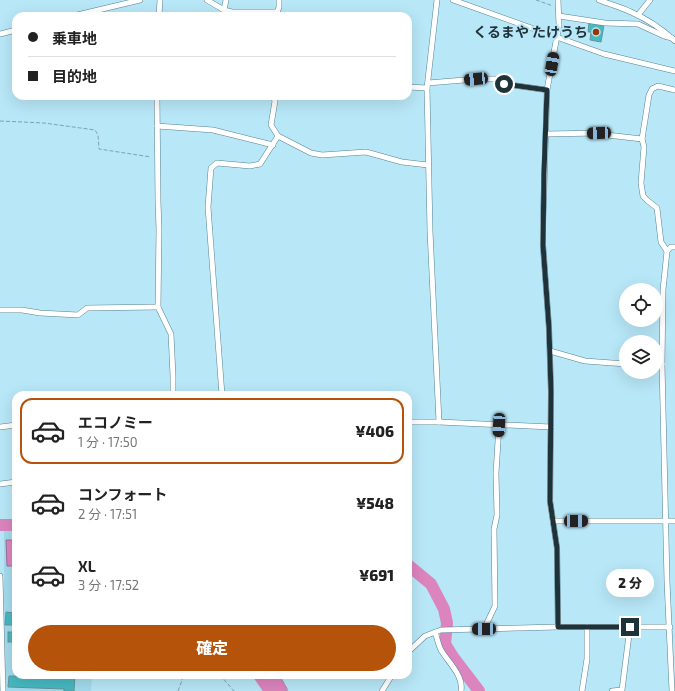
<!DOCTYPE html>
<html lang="ja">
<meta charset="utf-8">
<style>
body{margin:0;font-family:"Exo 2","Noto Sans JP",sans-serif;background:#f6f6f6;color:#222;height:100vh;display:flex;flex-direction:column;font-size:15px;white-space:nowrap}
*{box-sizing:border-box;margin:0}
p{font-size:13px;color:#767676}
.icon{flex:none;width:22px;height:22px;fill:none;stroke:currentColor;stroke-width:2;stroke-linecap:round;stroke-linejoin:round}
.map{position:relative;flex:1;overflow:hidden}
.details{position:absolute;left:12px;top:391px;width:400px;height:288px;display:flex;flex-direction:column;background:#fff;border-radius:12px;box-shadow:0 4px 16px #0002}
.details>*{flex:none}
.top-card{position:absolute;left:12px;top:12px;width:400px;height:88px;border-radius:12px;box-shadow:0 4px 16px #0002;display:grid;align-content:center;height:88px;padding:0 16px;background:#fff}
.buttons{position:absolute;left:619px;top:283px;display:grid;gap:8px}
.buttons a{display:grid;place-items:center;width:44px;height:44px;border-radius:50%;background:#fff;box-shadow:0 4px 16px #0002;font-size:20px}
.end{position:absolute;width:18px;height:18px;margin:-9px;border:5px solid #203239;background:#fff;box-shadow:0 0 0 2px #fff}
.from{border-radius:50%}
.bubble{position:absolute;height:28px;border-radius:14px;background:#fff;box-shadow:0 4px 16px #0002;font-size:13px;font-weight:800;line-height:28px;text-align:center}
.car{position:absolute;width:12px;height:24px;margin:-12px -6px;border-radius:5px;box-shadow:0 0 3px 1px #0007;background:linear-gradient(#222 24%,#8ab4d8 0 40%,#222 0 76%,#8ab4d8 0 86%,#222 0)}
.top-card b{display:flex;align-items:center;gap:14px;height:38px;font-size:15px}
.top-card b+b{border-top:1px solid #e0e0e0}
.top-card i{width:10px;height:10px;background:#222}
ul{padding:7px 0 0;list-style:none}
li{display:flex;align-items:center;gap:12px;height:66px;margin:0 8px 6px;padding:0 8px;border:2px solid transparent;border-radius:12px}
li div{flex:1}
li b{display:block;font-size:15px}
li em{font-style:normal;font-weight:800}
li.current{border-color:#b45309}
li>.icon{width:36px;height:36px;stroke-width:1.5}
.cta{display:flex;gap:8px;margin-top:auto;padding:8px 16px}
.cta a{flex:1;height:46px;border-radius:24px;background:#b45309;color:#fff;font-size:16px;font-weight:800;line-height:46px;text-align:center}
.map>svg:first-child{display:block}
.built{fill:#a3dbee}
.water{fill:#dc84bd;stroke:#a46b95}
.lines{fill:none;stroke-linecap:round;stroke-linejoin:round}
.river{stroke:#dc84bd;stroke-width:12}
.building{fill:#46b9c1;stroke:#649599}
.street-casing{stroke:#568291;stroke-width:6}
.path{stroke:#7ea2ae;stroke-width:1;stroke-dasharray:4 2;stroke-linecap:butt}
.street{stroke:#fff;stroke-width:5}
.route{stroke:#203239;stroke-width:5}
.poi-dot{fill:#9a3600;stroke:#b8e7f7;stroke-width:1.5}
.labels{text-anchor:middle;stroke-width:4;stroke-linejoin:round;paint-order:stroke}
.poi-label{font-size:14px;font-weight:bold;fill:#203239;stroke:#b8e7f7;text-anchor:end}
</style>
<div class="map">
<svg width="675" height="691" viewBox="0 0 675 691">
<rect width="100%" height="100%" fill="#b8e7f7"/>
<polygon class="built" points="4,528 16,529 16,675 92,675 91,691 6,691 4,606"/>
<polygon class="water" points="6,540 16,540 16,566 7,566"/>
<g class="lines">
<g class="river">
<polyline points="0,525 16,525"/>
<polyline points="408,565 431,584 444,609 447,623 445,644 453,657 479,691"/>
<polyline points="259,675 270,691"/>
<polyline points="273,675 282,691"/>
</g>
</g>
<g class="building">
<polygon points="589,23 604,25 601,42 590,40 591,32 588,32"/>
<polygon points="6,612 16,613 16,625 5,625"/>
<rect x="8" y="632" width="8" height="10"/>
<polygon points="65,675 75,675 74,691 64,691 64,689 8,687 9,676 65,677"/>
</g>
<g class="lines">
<g class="street-casing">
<g id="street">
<polyline points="207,0 224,10 232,12 277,12"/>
<polyline points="437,0 427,88 430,231 439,422"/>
<polyline points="453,0 604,54 675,71"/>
<polyline points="558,0 559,25 547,90 543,222 543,245 549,328 551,392 550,501 557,548 558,627"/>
<path d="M599 0C609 4 621 7 631 12 647 19 662 29 675 41"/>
<polyline points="224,10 226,0"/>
<polyline points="638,15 650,0"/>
<polyline points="73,16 140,0"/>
<polyline points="159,16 160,0"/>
<polyline points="276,16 279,7 279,0"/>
<polyline points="559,16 605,23 638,24 664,36 672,38"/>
<polyline points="0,34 16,30"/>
<polyline points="428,83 476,79 497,79 504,84 547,90"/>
<polyline points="408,87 427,88"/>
<polyline points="157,96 158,201 159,229 158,307 171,334 173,376 173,395"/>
<polyline points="157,126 213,130 273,145"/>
<polyline points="546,134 599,133 607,135 642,139"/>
<polyline points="278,136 311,153 322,155 366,152 402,162 428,165"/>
<polyline points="667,251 661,242 657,208 648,201 643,196 641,183 644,147 642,139 649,95 652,89 658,86 675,90"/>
<polyline points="0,310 22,310 40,313 78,315 87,308 158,307"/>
<polyline points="550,351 585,361 626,364"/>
<polyline points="656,364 662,364"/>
<polyline points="222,395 208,207 211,168 217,163 250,166 260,164 278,136 271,125 275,101 273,96"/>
<polyline points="408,422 439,422 551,427"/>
<polyline points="0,427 16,425"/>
<polyline points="0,484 16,482"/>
<polyline points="553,521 675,521"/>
<polyline points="0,576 3,691"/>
<polyline points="484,629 495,606 494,529 497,515 496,473 499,425"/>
<path d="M435 632C437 637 438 644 441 650 448 662 464 676 461 691"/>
<polyline points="408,652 425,636 441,630 558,627 670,627"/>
<polyline points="382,691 392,675"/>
<polyline points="582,691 587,659 587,627"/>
<polyline points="612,691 622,690 630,627"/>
<polyline points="672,691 667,581 662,364 663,290 667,251 671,247 675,247"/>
</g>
</g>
<g class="path">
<polyline points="536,0 553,6"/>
<polyline points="0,121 44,123 95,130 98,135 99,149 151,157"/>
<polyline points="220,675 234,691"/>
<polyline points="279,675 288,691"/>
<polyline points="178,691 184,675"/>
</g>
<use href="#street" class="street"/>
</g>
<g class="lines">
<polyline class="route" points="504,84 547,90 544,173 543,245 549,328 551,392 550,501 557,548 558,627 630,627"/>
</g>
<circle class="poi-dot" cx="596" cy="32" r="4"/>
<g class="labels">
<g class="poi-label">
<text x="588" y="37">くるまや たけうち</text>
</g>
</g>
</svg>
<div class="buttons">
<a><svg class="icon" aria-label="locate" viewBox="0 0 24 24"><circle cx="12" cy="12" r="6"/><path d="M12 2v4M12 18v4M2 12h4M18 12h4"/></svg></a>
<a><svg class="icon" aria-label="layers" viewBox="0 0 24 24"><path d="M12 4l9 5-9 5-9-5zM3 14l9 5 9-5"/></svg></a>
</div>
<i class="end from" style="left:504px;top:84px"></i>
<i class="end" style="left:630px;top:627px"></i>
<div class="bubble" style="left:606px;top:569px;width:48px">2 分</div>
<i class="car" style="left:552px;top:64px;rotate:10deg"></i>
<i class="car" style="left:476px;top:79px;rotate:264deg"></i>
<i class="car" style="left:599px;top:133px;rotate:268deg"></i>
<i class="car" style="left:499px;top:425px;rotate:183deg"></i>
<i class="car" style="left:576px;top:521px;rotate:89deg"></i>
<i class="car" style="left:484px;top:629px;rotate:269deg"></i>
<div class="top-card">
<b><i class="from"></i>乗車地</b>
<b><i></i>目的地</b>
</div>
<section class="details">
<ul>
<li class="current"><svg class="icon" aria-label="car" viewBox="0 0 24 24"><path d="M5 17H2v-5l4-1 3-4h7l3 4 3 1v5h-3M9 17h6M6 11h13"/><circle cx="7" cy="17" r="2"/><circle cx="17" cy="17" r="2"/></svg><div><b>エコノミー</b><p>1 分 · 17:50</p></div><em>¥406</em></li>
<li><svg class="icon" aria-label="car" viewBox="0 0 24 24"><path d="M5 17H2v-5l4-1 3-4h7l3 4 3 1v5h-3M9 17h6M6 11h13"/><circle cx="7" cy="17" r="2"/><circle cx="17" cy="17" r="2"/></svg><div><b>コンフォート</b><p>2 分 · 17:51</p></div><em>¥548</em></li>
<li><svg class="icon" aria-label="car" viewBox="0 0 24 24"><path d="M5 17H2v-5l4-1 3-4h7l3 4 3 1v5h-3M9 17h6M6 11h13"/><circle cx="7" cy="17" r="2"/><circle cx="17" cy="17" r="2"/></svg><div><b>XL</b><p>3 分 · 17:52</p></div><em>¥691</em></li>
</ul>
<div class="cta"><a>確定</a></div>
</section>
</div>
